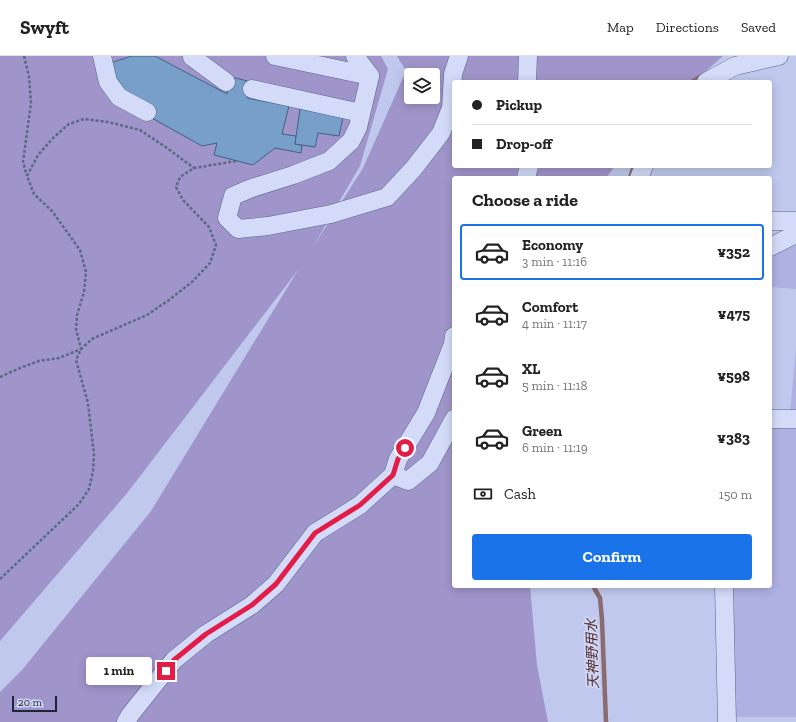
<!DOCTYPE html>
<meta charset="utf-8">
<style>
body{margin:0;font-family:"Zilla Slab","Noto Sans JP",serif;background:#f6f6f6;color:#222;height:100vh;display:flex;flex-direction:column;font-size:15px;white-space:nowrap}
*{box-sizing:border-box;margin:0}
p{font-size:13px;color:#767676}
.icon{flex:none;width:22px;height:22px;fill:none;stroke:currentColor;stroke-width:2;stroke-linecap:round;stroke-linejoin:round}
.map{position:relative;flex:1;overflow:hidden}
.panel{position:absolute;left:452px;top:120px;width:320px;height:412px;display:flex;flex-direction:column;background:#fff;border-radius:4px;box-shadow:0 2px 10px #0003}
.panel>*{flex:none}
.guide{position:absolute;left:452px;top:24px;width:320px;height:88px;border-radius:4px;box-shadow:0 2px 10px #0003;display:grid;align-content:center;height:88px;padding:0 20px;background:#fff}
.buttons{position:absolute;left:404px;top:12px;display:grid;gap:8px}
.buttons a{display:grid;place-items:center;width:36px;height:36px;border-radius:4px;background:#fff;box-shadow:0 2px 10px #0003;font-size:20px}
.scale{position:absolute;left:12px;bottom:10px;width:45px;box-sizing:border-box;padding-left:4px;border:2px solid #1d2735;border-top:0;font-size:11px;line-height:14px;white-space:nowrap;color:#1d2735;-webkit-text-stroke:3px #d0d7f4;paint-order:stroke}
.end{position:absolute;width:18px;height:18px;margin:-9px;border:5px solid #e11d48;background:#fff;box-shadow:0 0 0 2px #fff}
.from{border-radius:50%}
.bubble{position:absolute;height:28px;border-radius:4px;background:#fff;box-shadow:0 2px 10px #0003;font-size:13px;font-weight:700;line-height:28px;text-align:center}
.guide b{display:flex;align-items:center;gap:14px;height:38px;font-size:15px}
.guide b+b{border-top:1px solid #e0e0e0}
.guide i{width:10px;height:10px;background:#222}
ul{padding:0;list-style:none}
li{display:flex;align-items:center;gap:12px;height:56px;margin:0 8px 6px;padding:0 12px;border:2px solid transparent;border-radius:4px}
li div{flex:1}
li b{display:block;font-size:15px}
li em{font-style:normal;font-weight:700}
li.current{border-color:#1a73e8}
li>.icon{width:36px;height:36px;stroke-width:1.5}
h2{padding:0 20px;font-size:18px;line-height:48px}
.pay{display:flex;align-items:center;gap:10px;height:44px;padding:0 20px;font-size:15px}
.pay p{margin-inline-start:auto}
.primary-button{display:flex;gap:8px;margin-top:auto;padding:8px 20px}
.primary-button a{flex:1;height:46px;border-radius:4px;background:#1a73e8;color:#fff;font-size:16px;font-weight:700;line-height:46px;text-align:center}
header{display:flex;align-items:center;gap:24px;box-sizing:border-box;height:56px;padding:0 20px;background:#fff;border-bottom:1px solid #e0e0e0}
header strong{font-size:19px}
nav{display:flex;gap:22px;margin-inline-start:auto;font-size:14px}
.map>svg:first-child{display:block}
.farmland{fill:#aeb1e2}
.green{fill:#a095ca;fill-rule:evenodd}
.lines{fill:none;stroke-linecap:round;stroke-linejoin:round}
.stream{stroke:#8c6b70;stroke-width:4.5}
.building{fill:#779fca;stroke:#3f6284}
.minor-casing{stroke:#596985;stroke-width:19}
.path{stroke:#596985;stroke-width:2.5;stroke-dasharray:3 2;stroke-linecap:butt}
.minor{stroke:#d3dbf8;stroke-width:18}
.route{stroke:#e11d48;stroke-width:5}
.labels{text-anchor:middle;stroke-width:3.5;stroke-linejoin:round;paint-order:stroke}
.water-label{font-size:14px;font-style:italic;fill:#552d2c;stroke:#d0d7f4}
</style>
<header>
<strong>Swyft</strong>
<nav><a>Map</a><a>Directions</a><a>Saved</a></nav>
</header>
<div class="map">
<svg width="796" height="666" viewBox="0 0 796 666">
<rect width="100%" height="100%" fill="#c0c9ed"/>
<g class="farmland">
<polygon points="796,188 796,233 770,231 770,200"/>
<polygon points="796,291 796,358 790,358"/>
<polygon points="796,368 796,661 734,661 731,530 770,530 770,369"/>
</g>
<path class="green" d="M0 0H381L388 13 360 110 311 194 363 112 406 15 397 0H723L694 26H454V110H615L606 122H454V530H530L537 609 548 666H0V636L22 614 151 455 298 214 128 436 0 585ZM411 19H433V41H411Z"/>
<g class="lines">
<g class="stream">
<polyline points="692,26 703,19"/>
<polyline points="630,122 634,110"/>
<polyline points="593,530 600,542 602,564 606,666"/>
</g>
</g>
<g class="building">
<polygon points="132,0 155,0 227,38 232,21 251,26 247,42 289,50 282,78 296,80 295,88 302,89 301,97 275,92 253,109 214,99 217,87 202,90 150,61 116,33 110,7"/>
<polygon points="300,53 343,61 339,80 318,77 315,91 295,88"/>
</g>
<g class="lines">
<g class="minor-casing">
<g id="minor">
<polyline points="102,0 108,26 119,41 147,56"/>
<polyline points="192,0 192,1 226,26"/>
<polyline points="275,0 370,20 358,71 351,85 329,105 293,119 249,133 233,140 227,162 238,173 268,170 331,158 387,141 414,112 441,77 451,52 453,18 459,0"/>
<polyline points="355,0 370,20"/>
<polyline points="527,26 528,0"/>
<polyline points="706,26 735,10 779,0"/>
<polyline points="252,33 361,57"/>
<polyline points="526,122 529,110"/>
<polyline points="639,122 644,110"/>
<polyline points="770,165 796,165"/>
<polyline points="770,191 796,178"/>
<polyline points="454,280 453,288 426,357 398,403 393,419 408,425 430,407 454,363"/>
<polyline points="770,363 796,363"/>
<polyline points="724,530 727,666"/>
<polyline points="126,666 130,659 174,604 206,578 252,549 276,528 315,477 360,449 393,419"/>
</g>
</g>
<g class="path">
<polyline points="24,0 29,21 31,47 23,106 27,120"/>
<polyline points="0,321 20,312 39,305 59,302 81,293 76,273 77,259 84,236 86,216 80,194 52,155 34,138 27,120 38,99 54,81 69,68 84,63 108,66 140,74 167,92 194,112"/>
<polyline points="0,523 79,448 89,433 93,415 94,399 88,347 76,304 81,293 92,283 147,259 169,244 192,226 210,207 216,189 209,171 183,144 176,131 180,121 194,112 236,105"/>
</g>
<use href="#minor" class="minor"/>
</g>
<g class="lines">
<polyline class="route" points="166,615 174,604 206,578 252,549 276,528 315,477 360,449 393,419 398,403 405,392"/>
</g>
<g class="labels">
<g class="water-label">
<text transform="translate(592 598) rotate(-92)" y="5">天神野用水</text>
</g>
</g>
</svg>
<div class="buttons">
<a><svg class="icon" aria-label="layers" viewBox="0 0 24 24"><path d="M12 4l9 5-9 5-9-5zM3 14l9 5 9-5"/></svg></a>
</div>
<div class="scale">20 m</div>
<i class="end from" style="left:405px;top:392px"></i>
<i class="end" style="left:166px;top:615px"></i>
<div class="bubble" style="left:86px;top:601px;width:66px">1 min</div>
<div class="guide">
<b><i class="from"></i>Pickup</b>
<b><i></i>Drop-off</b>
</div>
<section class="panel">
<h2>Choose a ride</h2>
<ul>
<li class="current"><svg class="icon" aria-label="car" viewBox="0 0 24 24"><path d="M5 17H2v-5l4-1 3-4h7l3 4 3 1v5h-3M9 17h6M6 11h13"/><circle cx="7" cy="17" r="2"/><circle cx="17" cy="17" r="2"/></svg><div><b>Economy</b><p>3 min · 11:16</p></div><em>¥352</em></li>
<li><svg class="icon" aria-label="car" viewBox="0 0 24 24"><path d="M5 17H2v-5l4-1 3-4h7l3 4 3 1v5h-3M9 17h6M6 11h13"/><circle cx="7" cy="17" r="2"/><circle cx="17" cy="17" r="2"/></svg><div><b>Comfort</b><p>4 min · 11:17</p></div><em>¥475</em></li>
<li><svg class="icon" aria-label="car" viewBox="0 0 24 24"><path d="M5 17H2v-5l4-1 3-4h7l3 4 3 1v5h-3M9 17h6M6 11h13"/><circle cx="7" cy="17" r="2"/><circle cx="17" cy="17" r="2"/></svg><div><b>XL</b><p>5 min · 11:18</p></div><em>¥598</em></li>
<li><svg class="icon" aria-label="car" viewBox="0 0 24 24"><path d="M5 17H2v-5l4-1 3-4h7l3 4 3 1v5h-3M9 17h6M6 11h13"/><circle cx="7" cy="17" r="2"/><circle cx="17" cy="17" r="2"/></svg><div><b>Green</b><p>6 min · 11:19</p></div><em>¥383</em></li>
</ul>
<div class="pay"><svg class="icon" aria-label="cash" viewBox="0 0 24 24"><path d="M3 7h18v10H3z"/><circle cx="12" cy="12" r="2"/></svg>Cash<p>150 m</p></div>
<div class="primary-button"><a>Confirm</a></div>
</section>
</div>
